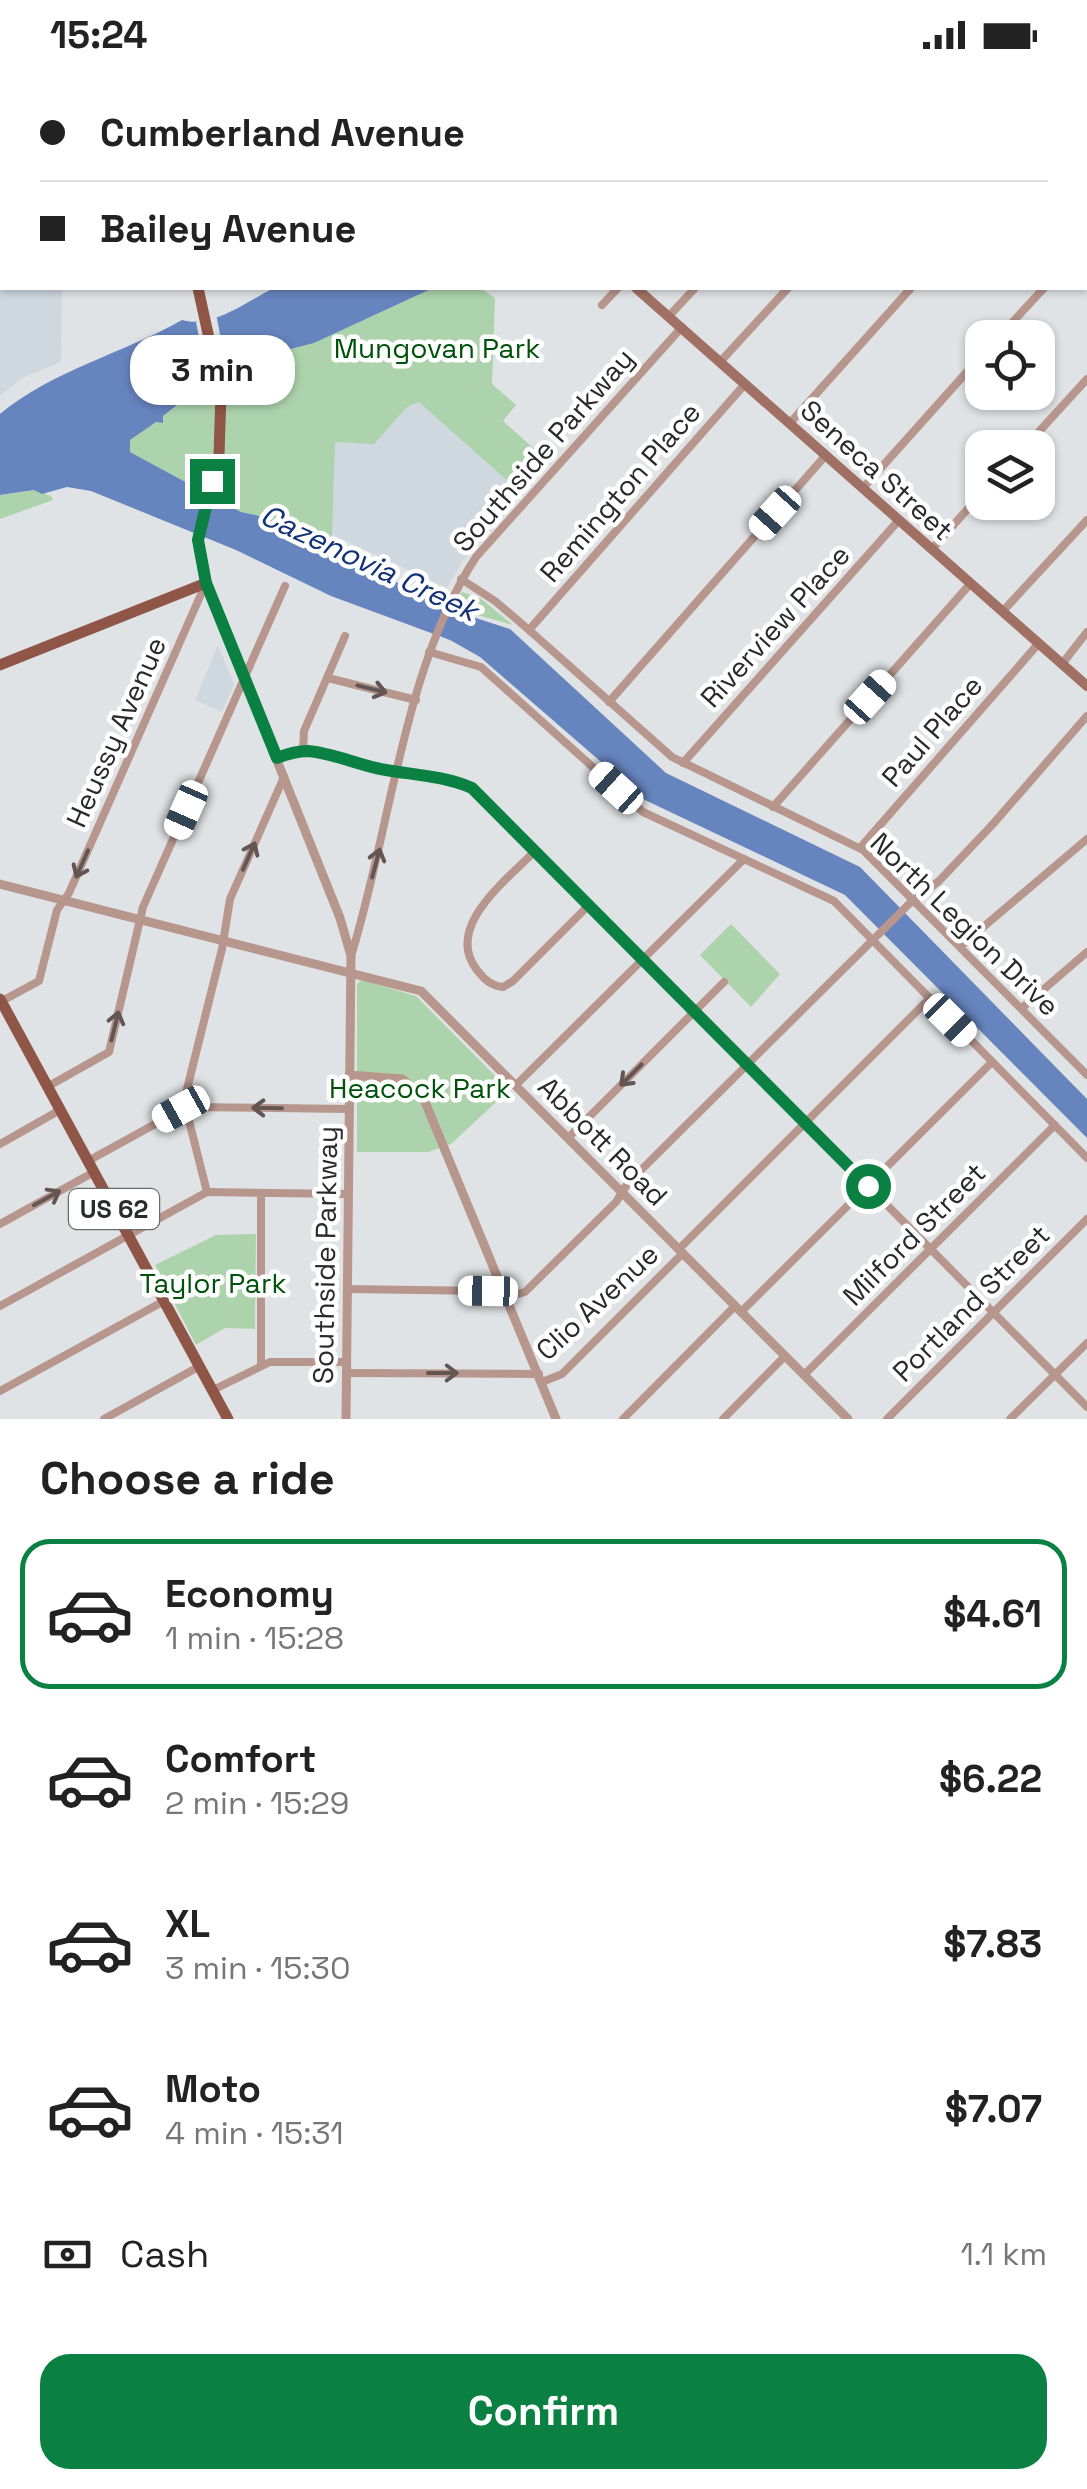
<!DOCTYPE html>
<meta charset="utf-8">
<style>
body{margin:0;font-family:"Space Grotesk",sans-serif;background:#f2f2f2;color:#222;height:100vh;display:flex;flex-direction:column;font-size:38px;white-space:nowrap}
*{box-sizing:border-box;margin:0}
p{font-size:32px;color:#767676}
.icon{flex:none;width:55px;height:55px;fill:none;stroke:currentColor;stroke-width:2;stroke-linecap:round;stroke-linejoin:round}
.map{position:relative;height:1349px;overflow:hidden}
.drawer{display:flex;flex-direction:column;background:#fff;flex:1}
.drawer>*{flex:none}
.hud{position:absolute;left:0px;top:0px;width:1088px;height:220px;box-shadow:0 2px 8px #0004;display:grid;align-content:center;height:220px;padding:0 40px;background:#fff}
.fabs{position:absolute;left:965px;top:250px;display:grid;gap:20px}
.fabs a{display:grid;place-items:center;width:90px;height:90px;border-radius:20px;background:#fff;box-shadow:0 2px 8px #0004;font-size:50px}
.end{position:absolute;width:45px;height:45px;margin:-22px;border:12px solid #0b8043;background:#fff;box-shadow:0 0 0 5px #fff}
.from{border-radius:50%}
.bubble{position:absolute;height:70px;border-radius:30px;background:#fff;box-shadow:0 2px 8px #0004;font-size:32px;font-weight:600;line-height:70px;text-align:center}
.car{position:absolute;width:30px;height:60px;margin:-30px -15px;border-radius:12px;box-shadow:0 0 8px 2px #0007;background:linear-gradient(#fff 24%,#345 0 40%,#fff 0 76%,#345 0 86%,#fff 0)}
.hud b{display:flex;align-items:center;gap:35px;height:95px;font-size:38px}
.hud b+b{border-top:2px solid #e0e0e0}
.hud i{width:25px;height:25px;background:#222}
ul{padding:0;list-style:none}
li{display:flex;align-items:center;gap:30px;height:150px;margin:0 20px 15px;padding:0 20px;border:5px solid transparent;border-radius:30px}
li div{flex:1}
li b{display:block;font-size:38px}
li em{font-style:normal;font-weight:600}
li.active{border-color:#0b8043}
li>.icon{width:90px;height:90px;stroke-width:1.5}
h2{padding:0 40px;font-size:45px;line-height:120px}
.pay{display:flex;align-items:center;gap:25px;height:110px;padding:0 40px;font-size:38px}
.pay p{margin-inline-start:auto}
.button{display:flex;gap:20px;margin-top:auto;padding:20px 40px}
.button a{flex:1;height:115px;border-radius:30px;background:#0b8043;color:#fff;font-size:40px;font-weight:600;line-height:115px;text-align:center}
.status{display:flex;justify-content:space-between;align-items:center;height:70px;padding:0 50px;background:#fff;direction:ltr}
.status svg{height:28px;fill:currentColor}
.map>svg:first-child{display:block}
.built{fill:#cfd7df}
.green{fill:#add3ac}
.water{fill:#6684be}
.pier{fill:#e0e3e5}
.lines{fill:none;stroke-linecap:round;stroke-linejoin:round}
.stream{stroke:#6684be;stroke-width:2.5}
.minor{stroke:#b7968d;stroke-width:8}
.tertiary{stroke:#b7968d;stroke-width:9}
.secondary{stroke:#a07064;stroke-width:10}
.primary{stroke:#8f5546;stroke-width:11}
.oneway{stroke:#625552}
.route{stroke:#0b8043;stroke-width:12}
.labels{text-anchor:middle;stroke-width:9;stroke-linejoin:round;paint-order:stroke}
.shield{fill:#fff;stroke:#696a6b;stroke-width:2.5}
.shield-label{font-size:25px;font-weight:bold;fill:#292a2b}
.park-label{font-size:28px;fill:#00520a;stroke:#fff}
.street-label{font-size:28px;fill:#292a2b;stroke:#fff}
.water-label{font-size:30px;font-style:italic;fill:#123177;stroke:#fff}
</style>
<div class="status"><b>15:24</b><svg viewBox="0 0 49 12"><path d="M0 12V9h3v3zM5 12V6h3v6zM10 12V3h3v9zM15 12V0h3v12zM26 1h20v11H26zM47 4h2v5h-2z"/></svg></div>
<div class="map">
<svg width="1087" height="1349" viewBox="0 0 1087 1349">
<rect width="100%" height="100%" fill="#e0e3e5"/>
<g class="built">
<polygon points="0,194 2,218 62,218 61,292 22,308 0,326"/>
<polygon points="433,218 480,218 495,228 479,386 522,424 462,492 447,518 333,465 328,479 314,273"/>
<polygon points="218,575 234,614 222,642 195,630"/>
</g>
<g class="green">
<polygon points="433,218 480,218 495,228 492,314 516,335 503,351 549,392 522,424 419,332 407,337 374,374 335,372 332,465 328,479 264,447 241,442 130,382 130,370 188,328 186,323 283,281 314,273"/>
<polygon points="35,420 51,426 53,430 0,449 0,425"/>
<polygon points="462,522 480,528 513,555 457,539 455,535"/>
<polygon points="731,854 780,904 751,937 700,885"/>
<polygon points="362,910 416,926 509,1020 451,1074 428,1082 357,1082 357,914"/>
<polygon points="256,1164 255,1259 225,1258 196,1275 155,1195 216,1165"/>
</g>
<path class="water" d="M274 218H433L314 273 283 281 187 323 188 327 163 346V353L156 352 130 370V382L241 442 264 447 457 542 510 559 666 703 860 797 1087 1029V1068L845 825 645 730 480 587 450 570 331 526 236 480 91 421 67 417 42 424 34 420 0 425V344C53 300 122 284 182 250 213 259 247 231 274 218Z"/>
<polygon class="pier" points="216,244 229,308 209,317 196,252"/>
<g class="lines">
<polyline class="stream" points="986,0 990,0"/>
<g class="minor">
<polyline points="287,2 288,0"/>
<polyline points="1085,173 1087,171"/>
<polyline points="602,235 618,218"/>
<polyline points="669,246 695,218"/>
<polyline points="998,268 1044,218"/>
<polyline points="720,292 788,218"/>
<polyline points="790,353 911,218"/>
<polyline points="1024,378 1087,309"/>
<polyline points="863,418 982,285"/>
<polyline points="932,479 982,423"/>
<polyline points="461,509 495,531 529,560 672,687 863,780 1087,1005"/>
<polyline points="1003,541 1087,450"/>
<polyline points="529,560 745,314"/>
<polyline points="429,582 481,597 643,742 834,831 1087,1088"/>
<polyline points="1062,594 1087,562"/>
<polyline points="328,608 416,630"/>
<polyline points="609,632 826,385"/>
<polyline points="303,681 304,661 345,566"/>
<path d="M277 689C287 684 297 680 308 681 335 683 360 696 386 700 416 705 453 704 479 723L1087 1337"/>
<polyline points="683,693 899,450"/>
<polyline points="773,737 971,513"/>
<polyline points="860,778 1039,573"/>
<path d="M535 781C508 809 443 857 477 900 484 909 491 916 503 917L513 911 589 835"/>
<polyline points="961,876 1087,769"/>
<path d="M351 886C391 758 403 598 476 487L682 257"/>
<polyline points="0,932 39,911 57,840 69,823 206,513"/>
<polyline points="1022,938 1087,882"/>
<polyline points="516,1015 744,789"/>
<polyline points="47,1017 109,982 143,837 285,516"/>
<polyline points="568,1068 724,912"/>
<polyline points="0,1074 60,1040"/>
<polyline points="88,1091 186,1037 349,1039"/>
<polyline points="207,1122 184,1031 222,879 230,829 284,707"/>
<polyline points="0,1154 94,1102"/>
<polyline points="679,1179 930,928"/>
<polyline points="347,1219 489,1221 511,1226 525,1222 616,1132 628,1113 909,834 939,811 993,754 1087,646"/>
<polyline points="0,1236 207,1122 348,1124"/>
<polyline points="741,1242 992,992"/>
<polyline points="261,1295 261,1123"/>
<polyline points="346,1303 539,1304"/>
<polyline points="804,1305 1055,1055"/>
<polyline points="542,1312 562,1304 683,1183"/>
<polyline points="213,1320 270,1292 346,1292"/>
<polyline points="0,1321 164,1231"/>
<polyline points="104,1349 200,1296"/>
<polyline points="623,1349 735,1236"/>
<polyline points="723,1349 785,1286"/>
<polyline points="887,1349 1087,1149"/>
<polyline points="1010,1349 1087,1273"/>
</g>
<g class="tertiary">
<polyline points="206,513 340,848 351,886 346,1349"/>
<polyline points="0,814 421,921 848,1349"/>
<polyline points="349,1005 402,1009 423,1027 556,1349"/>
</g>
<g class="secondary">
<polyline points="174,0 184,2"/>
<polyline points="485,0 486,2"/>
<polyline points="636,218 1087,616"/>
</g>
<g class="primary">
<polyline points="222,2 224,0"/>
<polyline points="0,595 206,513 198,470 219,385 221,323 198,218"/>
<polyline points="0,929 228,1349"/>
</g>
</g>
<defs><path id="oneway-shaft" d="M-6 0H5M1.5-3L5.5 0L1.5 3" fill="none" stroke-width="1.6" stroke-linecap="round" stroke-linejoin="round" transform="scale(2.5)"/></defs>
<g class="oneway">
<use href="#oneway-shaft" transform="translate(372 619) rotate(14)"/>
<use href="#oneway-shaft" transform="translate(249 786) rotate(-66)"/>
<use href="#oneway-shaft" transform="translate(376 793) rotate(-75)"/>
<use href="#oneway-shaft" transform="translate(82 794) rotate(114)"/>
<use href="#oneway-shaft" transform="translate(115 956) rotate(-76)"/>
<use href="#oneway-shaft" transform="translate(631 1005) rotate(135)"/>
<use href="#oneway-shaft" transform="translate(267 1038) rotate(-179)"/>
<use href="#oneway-shaft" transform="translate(47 1128) rotate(-29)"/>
<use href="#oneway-shaft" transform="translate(443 1303)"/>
</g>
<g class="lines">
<path class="route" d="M212 411 198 470 206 513 277 688C287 684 297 681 308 681 334 683 360 696 386 700 415 705 444 706 472 718L868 1116"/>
</g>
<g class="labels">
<rect class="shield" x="69" y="1119" width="90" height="40" rx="8"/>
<g class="shield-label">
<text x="114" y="1148">US 62</text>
</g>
<g class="park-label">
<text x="437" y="288">Mungovan Park</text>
<text x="420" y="1028">Heacock Park</text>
<text x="213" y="1223">Taylor Park</text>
</g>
<g class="street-label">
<text transform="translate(543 380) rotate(-49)" y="10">Southside Parkway</text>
<text transform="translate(877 400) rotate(42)" y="10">Seneca Street</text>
<text transform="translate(620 422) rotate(-49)" y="10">Remington Place</text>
<text transform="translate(775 556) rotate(-48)" y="10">Riverview Place</text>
<text transform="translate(932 661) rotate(-49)" y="10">Paul Place</text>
<text transform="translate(116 662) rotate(-66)" y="10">Heussy Avenue</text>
<text transform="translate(965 854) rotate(44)" y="10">North Legion Drive</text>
<text transform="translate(603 1071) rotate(45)" y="10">Abbott Road</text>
<text transform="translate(914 1164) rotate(-45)" y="10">Milford Street</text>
<text transform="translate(325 1185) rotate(-89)" y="10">Southside Parkway</text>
<text transform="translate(597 1232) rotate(-43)" y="10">Clio Avenue</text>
<text transform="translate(971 1233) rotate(-45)" y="10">Portland Street</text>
</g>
<g class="water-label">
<text transform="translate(369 493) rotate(25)" y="10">Cazenovia Creek</text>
</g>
</g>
</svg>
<div class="fabs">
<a><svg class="icon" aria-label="locate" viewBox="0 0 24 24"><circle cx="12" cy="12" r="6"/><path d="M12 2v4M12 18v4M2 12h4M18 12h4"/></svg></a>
<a><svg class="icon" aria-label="layers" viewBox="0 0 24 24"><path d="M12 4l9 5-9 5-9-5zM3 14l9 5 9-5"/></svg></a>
</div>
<i class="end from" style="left:868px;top:1116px"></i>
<i class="end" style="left:212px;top:411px"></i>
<div class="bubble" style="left:130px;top:265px;width:165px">3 min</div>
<i class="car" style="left:775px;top:443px;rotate:222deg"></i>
<i class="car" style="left:870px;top:627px;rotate:42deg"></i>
<i class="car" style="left:616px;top:718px;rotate:312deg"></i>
<i class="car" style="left:186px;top:740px;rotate:204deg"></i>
<i class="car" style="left:950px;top:950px;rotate:135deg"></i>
<i class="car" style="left:181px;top:1039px;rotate:241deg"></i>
<i class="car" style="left:488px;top:1221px;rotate:271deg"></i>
<div class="hud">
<b><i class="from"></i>Cumberland Avenue</b>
<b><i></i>Bailey Avenue</b>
</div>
</div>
<section class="drawer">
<h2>Choose a ride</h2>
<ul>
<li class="active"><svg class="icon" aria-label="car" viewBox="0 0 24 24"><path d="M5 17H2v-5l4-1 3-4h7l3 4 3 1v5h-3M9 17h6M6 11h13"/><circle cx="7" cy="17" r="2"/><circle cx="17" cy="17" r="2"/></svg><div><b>Economy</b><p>1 min · 15:28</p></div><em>$4.61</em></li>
<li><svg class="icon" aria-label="car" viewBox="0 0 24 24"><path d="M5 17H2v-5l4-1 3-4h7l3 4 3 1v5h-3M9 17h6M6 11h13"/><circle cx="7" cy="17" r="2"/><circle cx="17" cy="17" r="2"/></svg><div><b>Comfort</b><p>2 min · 15:29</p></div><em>$6.22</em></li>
<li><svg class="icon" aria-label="car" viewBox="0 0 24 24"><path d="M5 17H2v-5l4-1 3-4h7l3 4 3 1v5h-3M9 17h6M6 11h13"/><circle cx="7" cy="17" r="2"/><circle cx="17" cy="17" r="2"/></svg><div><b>XL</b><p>3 min · 15:30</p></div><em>$7.83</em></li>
<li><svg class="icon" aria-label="car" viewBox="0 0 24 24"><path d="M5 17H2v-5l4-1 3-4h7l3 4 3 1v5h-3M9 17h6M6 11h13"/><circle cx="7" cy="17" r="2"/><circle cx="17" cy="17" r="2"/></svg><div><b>Moto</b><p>4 min · 15:31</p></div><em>$7.07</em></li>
</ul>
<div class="pay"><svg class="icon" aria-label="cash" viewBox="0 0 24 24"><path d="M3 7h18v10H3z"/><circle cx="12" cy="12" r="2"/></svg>Cash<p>1.1 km</p></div>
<div class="button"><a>Confirm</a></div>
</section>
